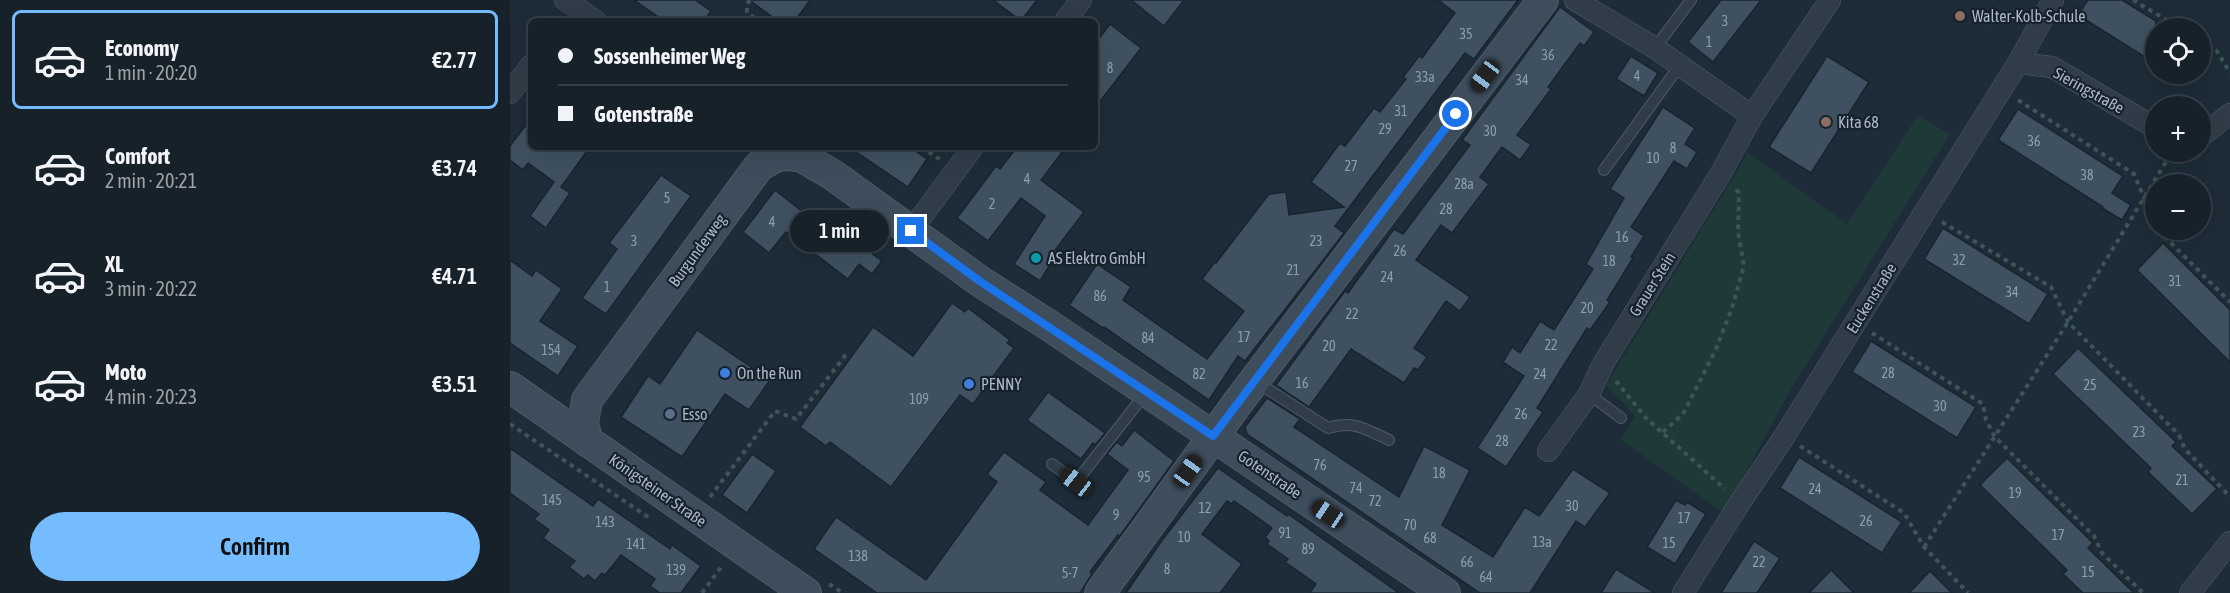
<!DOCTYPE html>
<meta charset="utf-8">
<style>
body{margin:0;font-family:"Asap Condensed",sans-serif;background:#1f2932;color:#f1f3f6;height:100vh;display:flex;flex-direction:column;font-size:22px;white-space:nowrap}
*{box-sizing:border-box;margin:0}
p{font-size:20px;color:#9ea3a8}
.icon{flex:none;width:33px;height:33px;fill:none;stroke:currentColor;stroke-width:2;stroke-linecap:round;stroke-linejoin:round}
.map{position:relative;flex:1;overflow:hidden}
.side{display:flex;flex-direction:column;background:#16212a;width:510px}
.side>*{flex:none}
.top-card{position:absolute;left:18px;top:18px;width:570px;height:132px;border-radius:9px;box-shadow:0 6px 24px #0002,0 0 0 2px #353e47;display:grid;align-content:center;height:132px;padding:0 30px;background:#16212a}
.tools{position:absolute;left:1635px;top:18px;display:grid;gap:12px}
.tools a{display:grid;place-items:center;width:66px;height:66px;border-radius:50%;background:#16212a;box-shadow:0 6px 24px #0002,0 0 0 2px #353e47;font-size:30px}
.end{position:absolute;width:27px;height:27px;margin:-14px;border:8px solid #1a73e8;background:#fff;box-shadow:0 0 0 3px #fff}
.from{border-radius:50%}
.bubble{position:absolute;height:42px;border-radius:21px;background:#16212a;box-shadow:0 6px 24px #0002,0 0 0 2px #353e47;font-size:20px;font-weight:600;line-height:42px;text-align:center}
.car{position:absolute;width:18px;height:36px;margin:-18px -9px;border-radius:8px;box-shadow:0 0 4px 2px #0007;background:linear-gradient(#222 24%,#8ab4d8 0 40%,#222 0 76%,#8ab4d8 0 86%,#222 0)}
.top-card b{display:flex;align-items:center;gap:21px;height:57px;font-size:22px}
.top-card b+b{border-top:2px solid #353e47}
.top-card i{width:15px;height:15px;background:#f1f3f6}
ul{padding:10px 0 0;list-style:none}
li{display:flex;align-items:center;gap:18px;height:99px;margin:0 12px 9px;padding:0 18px;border:3px solid transparent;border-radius:9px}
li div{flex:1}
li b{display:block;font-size:22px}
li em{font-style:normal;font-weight:600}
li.current{border-color:#75bcff}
li>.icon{width:54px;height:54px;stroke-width:1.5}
.action{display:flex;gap:12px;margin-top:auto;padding:12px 30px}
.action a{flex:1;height:69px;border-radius:36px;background:#75bcff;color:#111;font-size:24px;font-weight:600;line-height:69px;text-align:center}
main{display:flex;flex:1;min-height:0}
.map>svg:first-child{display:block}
.green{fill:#1f3938}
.building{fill:#3f5160;stroke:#18242e;stroke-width:1.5}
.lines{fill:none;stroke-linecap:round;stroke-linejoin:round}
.lane-casing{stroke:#4e5b66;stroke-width:12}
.street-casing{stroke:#4e5b66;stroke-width:22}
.secondary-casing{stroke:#4e5b66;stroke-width:32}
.path{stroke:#3c5555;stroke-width:4;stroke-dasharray:4.5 4.5;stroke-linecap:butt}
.lane{stroke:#303d48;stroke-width:10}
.street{stroke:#303d48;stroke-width:21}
.secondary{stroke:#3e4d5c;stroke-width:30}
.route{stroke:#1a73e8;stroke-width:8}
.education-dot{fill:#8d6e63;stroke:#16222c;stroke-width:2}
.culture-dot{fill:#0f9aa8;stroke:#16222c;stroke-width:2}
.shop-dot{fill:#3f7fe0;stroke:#16222c;stroke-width:2}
.service-dot{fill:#5c6f8a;stroke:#16222c;stroke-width:2}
.labels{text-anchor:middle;stroke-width:4.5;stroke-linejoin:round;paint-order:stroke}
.number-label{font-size:14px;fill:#8f9eac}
.poi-label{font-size:16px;fill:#aab8c6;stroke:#16222c;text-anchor:start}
.street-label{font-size:16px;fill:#aab8c6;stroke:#16222c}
</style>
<main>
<section class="side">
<ul>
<li class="current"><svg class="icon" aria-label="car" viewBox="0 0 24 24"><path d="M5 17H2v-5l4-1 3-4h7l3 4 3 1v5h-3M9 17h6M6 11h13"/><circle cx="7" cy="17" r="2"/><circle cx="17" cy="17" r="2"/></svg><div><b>Economy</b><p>1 min · 20:20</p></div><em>€2.77</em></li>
<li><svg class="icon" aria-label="car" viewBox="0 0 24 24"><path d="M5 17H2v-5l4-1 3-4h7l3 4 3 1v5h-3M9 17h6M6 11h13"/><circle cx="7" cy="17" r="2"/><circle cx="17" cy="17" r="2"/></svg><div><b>Comfort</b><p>2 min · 20:21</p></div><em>€3.74</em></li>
<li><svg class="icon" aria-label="car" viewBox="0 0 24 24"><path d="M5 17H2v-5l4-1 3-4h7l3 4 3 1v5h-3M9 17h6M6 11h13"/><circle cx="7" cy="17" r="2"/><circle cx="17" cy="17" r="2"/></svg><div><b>XL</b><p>3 min · 20:22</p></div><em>€4.71</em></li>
<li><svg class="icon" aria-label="car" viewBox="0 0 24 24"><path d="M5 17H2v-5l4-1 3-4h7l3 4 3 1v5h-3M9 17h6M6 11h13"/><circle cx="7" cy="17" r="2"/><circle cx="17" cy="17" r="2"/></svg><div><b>Moto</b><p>4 min · 20:23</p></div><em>€3.51</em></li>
</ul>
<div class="action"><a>Confirm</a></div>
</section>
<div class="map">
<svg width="1720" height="593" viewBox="0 0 1720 593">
<rect width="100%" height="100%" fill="#1d2c38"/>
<polygon class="green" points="1408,115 1440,134 1281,389 1214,513 1111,440 1125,416 1096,385 1238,153 1337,224"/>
<g class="building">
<polygon points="124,0 185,0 201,11 194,21 154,21"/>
<polygon points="239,0 300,0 285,21 268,21"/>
<polygon points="483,0 527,0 511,21"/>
<polygon points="621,0 674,0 654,26"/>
<polygon points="928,0 1008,0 964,59 955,53 825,226 834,233 735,361 728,356 699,400 594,327 593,328 559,305 587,264 621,287 613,300 697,359 734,311 692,279 705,262 706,263 759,194 776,192 779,215 834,207 801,182 830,143 835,146 864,108 870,112 896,79 893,77 909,56 912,58 945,13"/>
<polygon points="1211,0 1251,0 1203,62 1178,42"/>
<polygon points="1578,0 1612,0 1646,21 1646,64 1568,15"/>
<polygon points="1050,7 1084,32 1074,46 1070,43 1038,87 1041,89 1007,135 1021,145 1010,160 992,147 970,177 979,184 942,233 931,225 906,260 960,297 950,311 936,301 904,348 917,357 908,370 904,368 894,383 841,349 799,407 766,385 835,291 838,293 884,229 893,234 960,145 952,140"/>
<polygon points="600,24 631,48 585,108 585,44"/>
<polygon points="1121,56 1148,73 1134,96 1106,79"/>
<polygon points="1317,56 1359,82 1301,173 1259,147"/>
<polygon points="1153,107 1185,128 1175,144 1187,152 1177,169 1164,161 1121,227 1134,236 1121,257 1123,258 1097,300 1100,302 1080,330 1077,328 1027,408 1033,412 996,467 967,448 1014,376 993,362 1002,347 1010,353 1030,321 1044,330 1083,269 1076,264 1114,198 1100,189"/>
<polygon points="1508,109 1613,176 1602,193 1621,205 1612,220 1592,208 1593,207 1488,140"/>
<polygon points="21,118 21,147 80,147 51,187 60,193 36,228 20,216 44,182 18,163 13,170 0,160 0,146"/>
<polygon points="339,147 400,147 417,159 398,187"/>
<polygon points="507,147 556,147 531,180 574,212 545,250 548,252 530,281 504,264 535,216 511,198 478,241 447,218 486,166 490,169"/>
<polygon points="151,175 181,196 96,314 72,298 107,249 99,243"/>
<polygon points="265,190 307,223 312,216 372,261 362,274 349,264 338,279 276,232 259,253 233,232"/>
<polygon points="1433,228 1538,294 1519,324 1414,259"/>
<polygon points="1653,243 1720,310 1720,362 1627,270"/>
<polygon points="0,260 22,276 26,270 52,289 30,321 68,346 48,376 0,343"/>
<polygon points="442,303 455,312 458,308 500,340 497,343 504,348 463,404 450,395 381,487 320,442 316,446 290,427 363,327 403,356"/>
<polygon points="187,330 260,380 239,410 215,394 172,457 111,417 138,376 150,384"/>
<polygon points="1361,341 1466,407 1447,438 1342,372"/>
<polygon points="1568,348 1666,442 1662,446 1707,489 1682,514 1638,472 1641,468 1543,374"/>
<polygon points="538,392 595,433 585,445 583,443 571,459 517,420"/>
<polygon points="757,398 790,419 784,427 889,497 914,446 960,470 932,525 983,557 1015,507 1029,516 1063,469 1100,493 1075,527 1066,521 1020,593 970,593 737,434 735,427"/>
<polygon points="624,430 664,461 609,537 608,535 580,572 582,574 570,593 367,593 304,549 326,517 416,580 487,482 477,474 494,452 536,482 530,490 578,525 618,470 597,454 607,442 612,446"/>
<polygon points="0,448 83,506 88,499 160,549 162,545 191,566 171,593 150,593 140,586 145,579 111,555 95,575 92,573 85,581 78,575 74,579 59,567 65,561 33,538 39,530 24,519 29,514 0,493"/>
<polygon points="242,454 266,471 237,513 212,495"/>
<polygon points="1289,457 1392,522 1372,553 1270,488"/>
<polygon points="1497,458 1583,543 1578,548 1624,593 1573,593 1553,574 1557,570 1470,485"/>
<polygon points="708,468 777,516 778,514 889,593 800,593 806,584 775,562 778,559 757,544 759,541 755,537 762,528 724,501 722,504 717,501 692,534 732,564 710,593 616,593 653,539"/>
<polygon points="1166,500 1175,505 1177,502 1196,514 1165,564 1137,547"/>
<polygon points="1244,541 1270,558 1247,593 1211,593"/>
<polygon points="1106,569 1145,593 1091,593"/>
<polygon points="1321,570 1344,593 1299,593"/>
<polygon points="1420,571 1442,593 1399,593"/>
</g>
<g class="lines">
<g class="lane-casing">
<g id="lane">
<polyline points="1145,48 1181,0"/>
<polyline points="1094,170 1170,65"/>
<path d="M747 382 818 428C844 420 855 429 879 440"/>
<polyline points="1079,394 1111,418"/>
<polyline points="542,464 566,482 635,394"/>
</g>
</g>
<g class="street-casing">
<g id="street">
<polyline points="55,0 86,21"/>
<polyline points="1065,0 1145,48 1242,116"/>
<polyline points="555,21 571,0"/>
<polyline points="1508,63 1542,67 1646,128"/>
<polyline points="0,93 21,65"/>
<polyline points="1690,137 1720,114"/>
<polyline points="401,231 463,147"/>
<polyline points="1038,451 1079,394 1093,364 1211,173 1242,116 1320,0"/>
<polyline points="1173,593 1231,501 1274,437 1508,63 1543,0"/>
<polyline points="1680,593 1720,542"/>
</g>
</g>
<g class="secondary-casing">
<g id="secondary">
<polyline points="0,387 296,593"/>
<polyline points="77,441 73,422 77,400 249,166 267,156 279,155 292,157 323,175 471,282 540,326 935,593"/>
<polyline points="590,593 729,401 1033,0"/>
</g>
</g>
<g class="path">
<polyline points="240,0 237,4 237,12 248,21"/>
<polyline points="1623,0 1670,28"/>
<polyline points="1690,41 1707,51 1720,73"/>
<polyline points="1508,100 1624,174 1646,227"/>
<polyline points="411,147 431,160"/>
<polyline points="1432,222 1541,287 1558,322 1669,435 1675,449 1720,497"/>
<polyline points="1648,230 1720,302"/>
<polyline points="1362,333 1473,404 1476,420 1485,437 1584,536 1592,553 1633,593"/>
<polyline points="1106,381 1136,418 1215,489"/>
<polyline points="0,424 141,519"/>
<polyline points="1153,432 1173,414 1206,349 1222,308 1234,266 1228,232 1229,193 1224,187"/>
<polyline points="1290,446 1394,513 1414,547 1458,593"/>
<polyline points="200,497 265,411 286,419 338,352"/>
<polyline points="1414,547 1558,322 1662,152"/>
<polyline points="319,584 333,593"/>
<polyline points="192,593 212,566"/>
</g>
<use href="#lane" class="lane"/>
<use href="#street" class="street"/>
<use href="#secondary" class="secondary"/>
</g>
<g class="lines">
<polyline class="route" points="401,231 471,282 703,436 946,114"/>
</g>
<g class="education-dot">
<circle cx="1450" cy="16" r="6"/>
<circle cx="1316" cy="122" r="6"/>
</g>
<circle class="culture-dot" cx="526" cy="258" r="6"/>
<g class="shop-dot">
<circle cx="215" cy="373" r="6"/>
<circle cx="459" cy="384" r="6"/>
</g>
<circle class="service-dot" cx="160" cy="414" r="6"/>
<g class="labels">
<g class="number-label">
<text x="1215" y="26">3</text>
<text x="956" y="39">35</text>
<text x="1199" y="47">1</text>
<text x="1038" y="60">36</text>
<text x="600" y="73">8</text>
<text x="1127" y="81">4</text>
<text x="915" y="82">33a</text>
<text x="1012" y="85">34</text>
<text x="891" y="116">31</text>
<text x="875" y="134">29</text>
<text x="980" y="136">30</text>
<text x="1524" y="146">36</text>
<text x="1163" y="153">8</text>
<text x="1143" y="163">10</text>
<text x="841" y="171">27</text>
<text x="1577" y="180">38</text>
<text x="517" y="184">4</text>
<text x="954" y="189">28a</text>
<text x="157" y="203">5</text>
<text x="482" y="209">2</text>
<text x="936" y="214">28</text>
<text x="262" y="227">4</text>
<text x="1112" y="242">16</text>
<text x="124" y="246">3</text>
<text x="806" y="246">23</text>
<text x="890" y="256">26</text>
<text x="1449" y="265">32</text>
<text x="1099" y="266">18</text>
<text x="783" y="275">21</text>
<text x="877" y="282">24</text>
<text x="1665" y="286">31</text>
<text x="97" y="292">1</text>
<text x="1502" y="297">34</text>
<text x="590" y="301">86</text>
<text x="1077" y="313">20</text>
<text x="842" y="319">22</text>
<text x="734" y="342">17</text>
<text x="638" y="343">84</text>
<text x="1041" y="350">22</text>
<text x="819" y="351">20</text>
<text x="41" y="355">154</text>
<text x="1378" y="378">28</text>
<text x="689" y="379">82</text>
<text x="1030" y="379">24</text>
<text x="792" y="388">16</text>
<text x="1580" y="390">25</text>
<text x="409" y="404">109</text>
<text x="1430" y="411">30</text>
<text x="1011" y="419">26</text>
<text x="1629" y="437">23</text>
<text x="992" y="446">28</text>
<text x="810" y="470">76</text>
<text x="929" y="478">18</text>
<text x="634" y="482">95</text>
<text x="1672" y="485">21</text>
<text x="846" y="493">74</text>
<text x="1305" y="494">24</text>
<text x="1505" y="498">19</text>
<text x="42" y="505">145</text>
<text x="865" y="506">72</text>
<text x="1062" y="511">30</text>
<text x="695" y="513">12</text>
<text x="606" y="520">9</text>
<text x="1174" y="523">17</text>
<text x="1356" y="526">26</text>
<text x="95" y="527">143</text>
<text x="900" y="530">70</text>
<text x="775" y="538">91</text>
<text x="1548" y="540">17</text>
<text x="674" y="542">10</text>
<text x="920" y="543">68</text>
<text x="1032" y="547">13a</text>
<text x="1159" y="548">15</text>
<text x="126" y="549">141</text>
<text x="798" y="554">89</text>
<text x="348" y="561">138</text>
<text x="957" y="567">66</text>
<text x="1249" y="567">22</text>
<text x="657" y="574">8</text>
<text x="166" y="575">139</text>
<text x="1578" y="577">15</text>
<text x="560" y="578">5-7</text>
<text x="976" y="582">64</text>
</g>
<g class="poi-label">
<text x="1462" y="22">Walter-Kolb-Schule</text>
<text x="1328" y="128">Kita 68</text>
<text x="538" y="264">AS Elektro GmbH</text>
<text x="227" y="379">On the Run</text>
<text x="471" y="390">PENNY</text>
<text x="172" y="420">Esso</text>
</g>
<g class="street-label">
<text transform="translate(1579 90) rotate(29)" y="6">Sieringstraße</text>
<text transform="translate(187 250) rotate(-54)" y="6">Burgunderweg</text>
<text transform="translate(1142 284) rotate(-58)" y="6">Grauer Stein</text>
<text transform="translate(1361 298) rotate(-58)" y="6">Euckenstraße</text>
<text transform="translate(760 474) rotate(34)" y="6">Gotenstraße</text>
<text transform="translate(148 490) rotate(35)" y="6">Königsteiner Straße</text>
</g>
</g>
</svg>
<div class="tools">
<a><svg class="icon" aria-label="locate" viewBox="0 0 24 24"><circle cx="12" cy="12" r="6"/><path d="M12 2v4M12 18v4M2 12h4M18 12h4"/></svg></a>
<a>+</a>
<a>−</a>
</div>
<i class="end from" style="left:946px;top:114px"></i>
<i class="end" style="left:401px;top:231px"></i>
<div class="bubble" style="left:280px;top:210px;width:99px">1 min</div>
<i class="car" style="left:975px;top:76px;rotate:217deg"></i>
<i class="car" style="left:678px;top:471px;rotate:35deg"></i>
<i class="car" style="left:566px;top:482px;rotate:308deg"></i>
<i class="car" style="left:818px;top:514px;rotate:304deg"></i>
<div class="top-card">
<b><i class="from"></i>Sossenheimer Weg</b>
<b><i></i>Gotenstraße</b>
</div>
</div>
</main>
